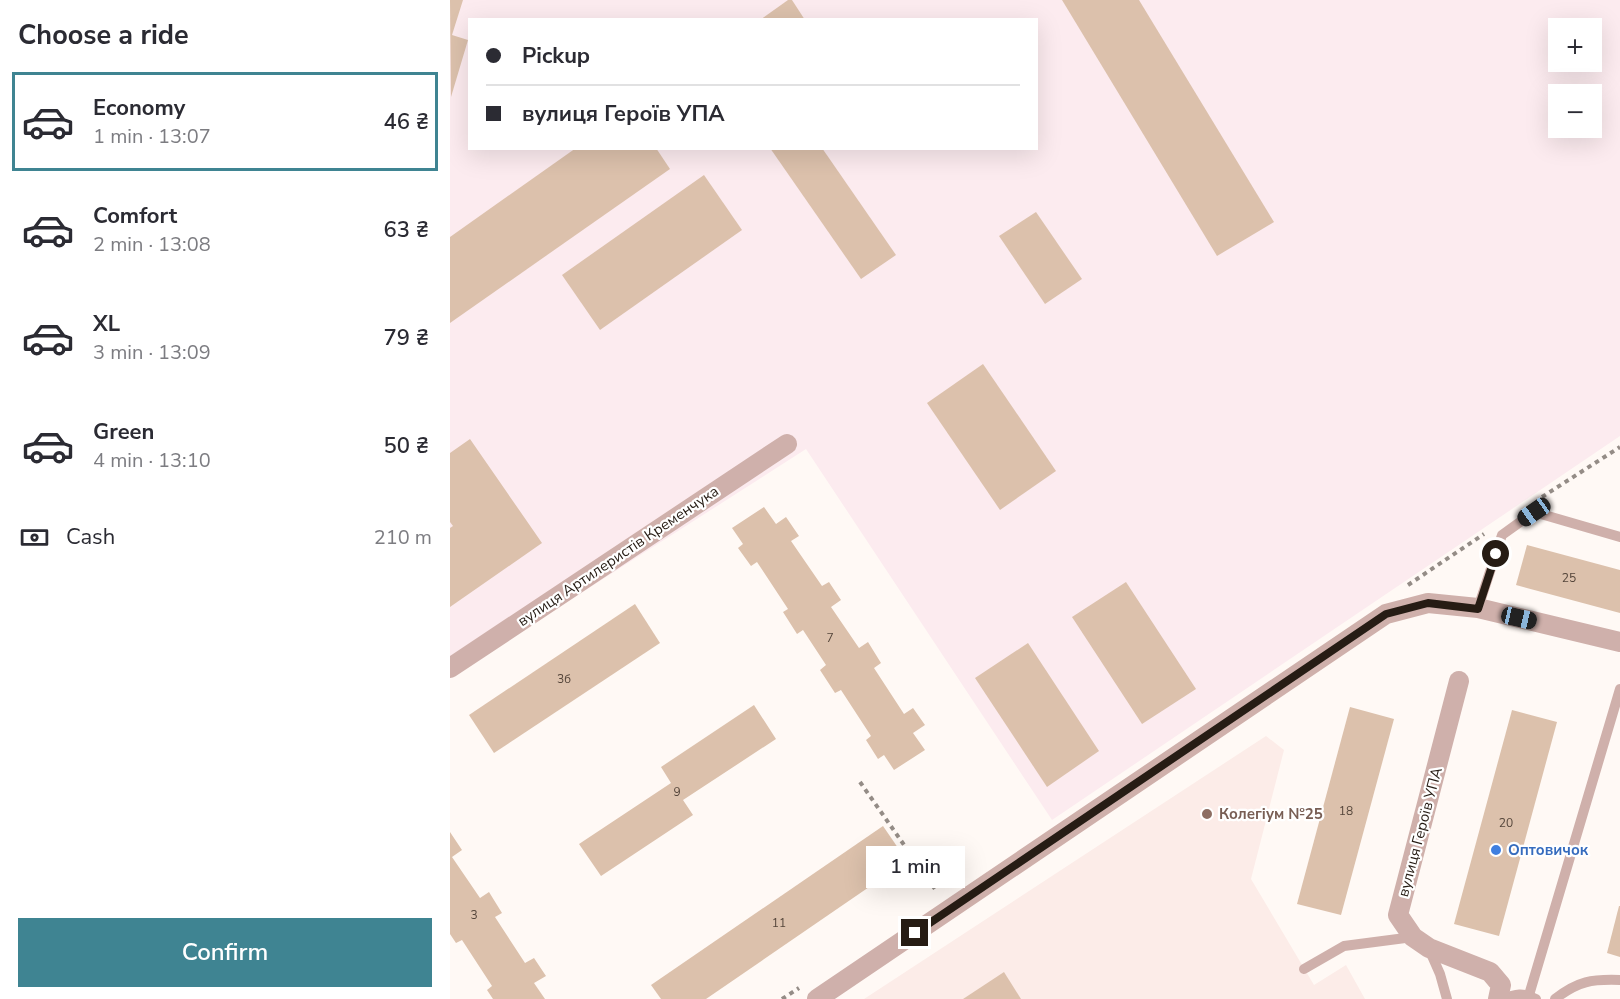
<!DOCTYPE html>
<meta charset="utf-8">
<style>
body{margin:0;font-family:"Nunito Sans",sans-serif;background:#f2f2f3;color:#2b2b33;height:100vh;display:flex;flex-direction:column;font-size:22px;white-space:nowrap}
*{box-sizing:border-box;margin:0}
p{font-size:20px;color:#7c7c81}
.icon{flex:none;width:33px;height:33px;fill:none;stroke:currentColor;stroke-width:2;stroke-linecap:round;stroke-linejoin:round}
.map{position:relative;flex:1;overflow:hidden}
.panel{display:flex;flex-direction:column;background:#fff;width:450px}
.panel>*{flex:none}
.top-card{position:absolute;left:18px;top:18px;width:570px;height:132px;border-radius:0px;box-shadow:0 6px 24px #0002;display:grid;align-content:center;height:132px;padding:0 18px;background:#fff}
.controls{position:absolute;left:1098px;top:18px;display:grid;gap:12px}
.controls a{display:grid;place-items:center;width:54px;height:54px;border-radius:0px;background:#fff;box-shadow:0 6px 24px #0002;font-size:30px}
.end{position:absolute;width:27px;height:27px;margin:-14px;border:8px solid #261c14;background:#fff;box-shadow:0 0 0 3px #fff}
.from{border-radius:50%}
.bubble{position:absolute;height:42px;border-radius:0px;background:#fff;box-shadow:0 6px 24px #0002;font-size:20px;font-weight:600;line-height:42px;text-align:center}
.car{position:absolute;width:18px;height:36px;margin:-18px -9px;border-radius:8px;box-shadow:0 0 4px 2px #0007;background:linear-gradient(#222 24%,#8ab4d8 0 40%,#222 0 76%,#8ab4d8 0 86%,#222 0)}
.top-card b{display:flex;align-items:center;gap:21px;height:57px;font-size:22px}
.top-card b+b{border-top:2px solid #e1e1e2}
.top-card i{width:15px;height:15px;background:#2b2b33}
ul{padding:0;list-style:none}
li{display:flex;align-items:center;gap:18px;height:99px;margin:0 12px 9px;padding:0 6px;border:3px solid transparent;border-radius:0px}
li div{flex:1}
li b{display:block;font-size:22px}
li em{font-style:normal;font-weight:600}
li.on{border-color:#3f8492}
li>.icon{width:54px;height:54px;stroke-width:1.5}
h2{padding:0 18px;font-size:27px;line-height:72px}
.pay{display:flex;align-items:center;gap:15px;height:66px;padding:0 18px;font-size:22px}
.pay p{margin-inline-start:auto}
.primary-button{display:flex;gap:12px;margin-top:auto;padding:12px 18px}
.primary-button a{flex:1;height:69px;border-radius:0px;background:#3f8492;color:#fff;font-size:24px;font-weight:600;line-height:69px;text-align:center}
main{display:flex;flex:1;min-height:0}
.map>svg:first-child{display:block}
.commercial{fill:#fcebef;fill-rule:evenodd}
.education{fill:#fcece8}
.building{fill:#dcc1ac}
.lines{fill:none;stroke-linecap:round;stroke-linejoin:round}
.path{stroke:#948c86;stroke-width:4;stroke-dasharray:4.5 4.5;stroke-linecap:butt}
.service{stroke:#cfb0ab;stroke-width:10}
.minor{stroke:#cfb0ab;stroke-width:20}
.route{stroke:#261c14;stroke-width:8}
.education-dot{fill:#8d6e63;stroke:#fff;stroke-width:2}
.shop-dot{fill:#3f7fe0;stroke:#fff;stroke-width:2}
.labels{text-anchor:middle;stroke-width:4.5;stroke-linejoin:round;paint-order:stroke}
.number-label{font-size:12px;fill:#54453a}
.street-label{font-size:15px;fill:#261c14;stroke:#fff}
.education-label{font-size:15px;font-weight:bold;fill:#785e54;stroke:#fff;text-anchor:start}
.shop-label{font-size:15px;font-weight:bold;fill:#366cbe;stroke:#fff;text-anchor:start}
</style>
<main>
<section class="panel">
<h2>Choose a ride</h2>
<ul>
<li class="on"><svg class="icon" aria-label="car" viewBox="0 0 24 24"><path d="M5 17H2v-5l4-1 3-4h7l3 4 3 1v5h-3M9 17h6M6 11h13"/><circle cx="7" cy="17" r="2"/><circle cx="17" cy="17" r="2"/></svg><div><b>Economy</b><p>1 min · 13:07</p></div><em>46 ₴</em></li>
<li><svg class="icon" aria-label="car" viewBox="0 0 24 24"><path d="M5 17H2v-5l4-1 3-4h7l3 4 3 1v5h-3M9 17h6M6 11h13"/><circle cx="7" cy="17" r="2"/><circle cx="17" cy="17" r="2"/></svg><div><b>Comfort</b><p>2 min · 13:08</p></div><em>63 ₴</em></li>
<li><svg class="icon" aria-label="car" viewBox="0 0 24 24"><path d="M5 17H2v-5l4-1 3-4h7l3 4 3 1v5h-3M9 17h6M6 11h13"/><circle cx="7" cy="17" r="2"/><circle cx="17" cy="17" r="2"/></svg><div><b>XL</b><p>3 min · 13:09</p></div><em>79 ₴</em></li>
<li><svg class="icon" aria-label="car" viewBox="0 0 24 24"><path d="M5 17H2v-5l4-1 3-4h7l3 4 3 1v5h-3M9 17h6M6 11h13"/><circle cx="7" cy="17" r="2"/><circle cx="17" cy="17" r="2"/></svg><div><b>Green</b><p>4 min · 13:10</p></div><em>50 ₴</em></li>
</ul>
<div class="pay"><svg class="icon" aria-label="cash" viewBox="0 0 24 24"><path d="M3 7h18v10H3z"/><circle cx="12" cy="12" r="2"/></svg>Cash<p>210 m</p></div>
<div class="primary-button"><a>Confirm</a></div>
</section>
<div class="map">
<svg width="1170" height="999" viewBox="0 0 1170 999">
<rect width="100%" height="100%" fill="#fff9f5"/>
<path class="commercial" d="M0 0H1170V436L602 820 356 449 0 677ZM20 20H586V148H20ZM1108 28H1142V62H1108ZM1108 94H1142V128H1108Z"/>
<polygon class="education" points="816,736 834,750 801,879 864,985 896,965 915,999 414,999"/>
<g class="building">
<polygon points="0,0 13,0 2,35 18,40 1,97"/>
<polygon points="338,0 342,0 355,20 310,20"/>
<polygon points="612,0 689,0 824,222 767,256"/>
<polygon points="126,148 206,148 220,169 0,323 0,237"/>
<polygon points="320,148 372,148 446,255 411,279"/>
<polygon points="254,175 292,230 150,330 112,275"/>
<polygon points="586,212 632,279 595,304 549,236"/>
<polygon points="533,364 606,471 550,510 477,403"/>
<polygon points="20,439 92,543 0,607 0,528 3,526 0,522 0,453"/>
<polygon points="314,507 326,524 336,517 349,536 341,541 372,586 379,582 391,600 381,607 409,648 418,642 431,663 424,668 454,714 463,708 475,725 463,733 475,750 444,770 434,755 428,759 416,740 421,736 391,690 385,693 370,670 376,665 353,630 347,634 333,612 338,609 307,562 301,566 288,548 293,544 282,528"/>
<polygon points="1077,545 1170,570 1170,613 1066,585"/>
<polygon points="676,582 746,689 692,724 622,617"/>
<polygon points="185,604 210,643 44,753 19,715"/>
<polygon points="578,643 649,751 597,787 525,678"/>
<polygon points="304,705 326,739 233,800 243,815 151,876 129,844 221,783 211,767"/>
<polygon points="900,707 944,719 891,915 847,904"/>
<polygon points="1062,710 1107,722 1049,936 1004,924"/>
<polygon points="433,826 457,861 256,999 211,999 201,985"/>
<polygon points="0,832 12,850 2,857 30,898 39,892 52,913 45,917 75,963 84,958 96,976 84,983 95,999 43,999 37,990 42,986 12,940 6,943 0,934"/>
<polygon points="1169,906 1170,906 1170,957 1157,953"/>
<polygon points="554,972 571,999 513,999"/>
</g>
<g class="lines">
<g class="path">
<polyline points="1092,497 1170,447"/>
<polyline points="958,585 1034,534"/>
<polyline points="410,782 487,892"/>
<polyline points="332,999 349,988"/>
</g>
<g class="service">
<polyline points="1028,608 1052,535 1084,512 1170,537"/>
<polyline points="979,949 990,974 997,999"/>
<polyline points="854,969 894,946 963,937"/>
<polyline points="1079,995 1170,689"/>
<path d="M1052 999C1065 994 1074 992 1086 999"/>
<path d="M1105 999C1128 981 1142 979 1170 980"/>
</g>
<g class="minor">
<polyline points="0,668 337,444"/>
<polyline points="1009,681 948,915 963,937 979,948 1040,972 1051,985 1048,999"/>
<polyline points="367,999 936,614 978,603 1028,608 1170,642"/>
</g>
</g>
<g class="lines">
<polyline class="route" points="465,933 936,614 978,603 1028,609 1046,554"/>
</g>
<circle class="education-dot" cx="757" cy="814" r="6"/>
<circle class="shop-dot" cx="1046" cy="850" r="6"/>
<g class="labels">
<g class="number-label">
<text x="1119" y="582">25</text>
<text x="380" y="642">7</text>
<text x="114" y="683">3б</text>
<text x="227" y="796">9</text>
<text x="896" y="815">18</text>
<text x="1056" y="827">20</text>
<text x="24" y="919">3</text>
<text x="329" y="927">11</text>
</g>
<g class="street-label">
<text transform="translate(168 556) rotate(-34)" y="5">вулиця Артилеристів Кременчука</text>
<text transform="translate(970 832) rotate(-75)" y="5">вулиця Героїв УПА</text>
</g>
<g class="education-label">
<text x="769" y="819">Колегіум №25</text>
</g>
<g class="shop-label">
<text x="1058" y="855">Оптовичок</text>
</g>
</g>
</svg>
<div class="controls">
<a>+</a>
<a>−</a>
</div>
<i class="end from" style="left:1046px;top:554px"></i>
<i class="end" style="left:465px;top:933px"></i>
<div class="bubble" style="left:416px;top:846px;width:99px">1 min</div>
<i class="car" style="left:1084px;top:512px;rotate:235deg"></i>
<i class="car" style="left:1069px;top:618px;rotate:103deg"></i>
<div class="top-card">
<b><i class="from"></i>Pickup</b>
<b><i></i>вулиця Героїв УПА</b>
</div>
</div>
</main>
